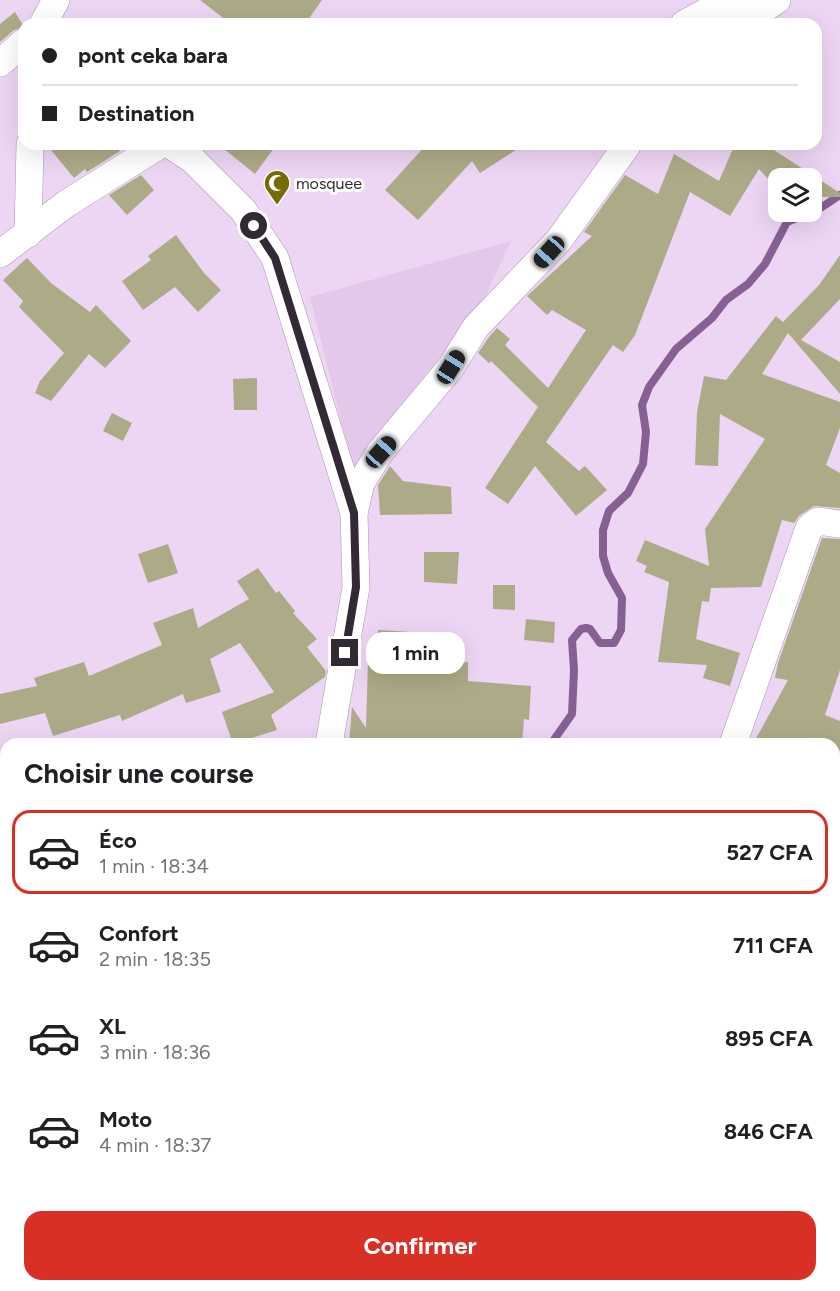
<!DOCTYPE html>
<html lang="fr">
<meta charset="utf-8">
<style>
body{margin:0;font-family:Figtree,sans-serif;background:#f2f2f2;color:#202124;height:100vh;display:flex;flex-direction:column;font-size:22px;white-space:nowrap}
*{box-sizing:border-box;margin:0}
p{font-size:20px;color:#757577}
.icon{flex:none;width:33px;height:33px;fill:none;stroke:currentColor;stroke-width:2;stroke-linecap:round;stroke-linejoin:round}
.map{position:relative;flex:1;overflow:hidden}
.side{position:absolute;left:0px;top:738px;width:840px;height:554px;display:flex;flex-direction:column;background:#fff;border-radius:18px 18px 0 0;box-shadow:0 6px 24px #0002}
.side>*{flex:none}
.banner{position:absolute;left:18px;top:18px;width:804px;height:132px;border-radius:18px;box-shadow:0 6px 24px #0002;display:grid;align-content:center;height:132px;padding:0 24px;background:#fff}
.fabs{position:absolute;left:768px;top:168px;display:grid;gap:12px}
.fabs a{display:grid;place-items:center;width:54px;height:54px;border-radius:12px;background:#fff;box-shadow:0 6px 24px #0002;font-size:30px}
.end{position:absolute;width:27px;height:27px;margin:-14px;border:8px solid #312934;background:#fff;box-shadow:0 0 0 3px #fff}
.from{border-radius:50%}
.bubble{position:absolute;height:42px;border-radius:18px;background:#fff;box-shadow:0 6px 24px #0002;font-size:20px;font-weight:700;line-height:42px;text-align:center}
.car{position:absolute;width:18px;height:36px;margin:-18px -9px;border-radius:8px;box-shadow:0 0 4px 2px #0007;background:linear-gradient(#222 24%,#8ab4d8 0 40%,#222 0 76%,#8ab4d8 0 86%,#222 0)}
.banner b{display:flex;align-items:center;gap:21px;height:57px;font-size:22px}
.banner b+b{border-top:2px solid #e0e0e0}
.banner i{width:15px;height:15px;background:#202124}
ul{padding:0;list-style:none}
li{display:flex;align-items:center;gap:18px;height:84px;margin:0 12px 9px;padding:0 12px;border:3px solid transparent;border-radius:18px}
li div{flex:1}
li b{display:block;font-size:22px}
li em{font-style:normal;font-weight:700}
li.current{border-color:#d93025}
li>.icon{width:54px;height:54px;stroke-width:1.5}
h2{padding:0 24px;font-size:27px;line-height:72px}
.cta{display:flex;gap:12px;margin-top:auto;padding:12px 24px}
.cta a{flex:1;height:69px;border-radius:18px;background:#d93025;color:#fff;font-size:24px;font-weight:700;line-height:69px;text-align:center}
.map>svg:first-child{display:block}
.built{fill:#e3c8eb}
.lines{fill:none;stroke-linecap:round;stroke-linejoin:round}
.stream{stroke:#876093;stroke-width:8}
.building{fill:#adaa88}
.street-casing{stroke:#aa95b1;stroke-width:28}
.street{stroke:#fff;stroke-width:27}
.route{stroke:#312934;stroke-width:8}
.labels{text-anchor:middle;stroke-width:6;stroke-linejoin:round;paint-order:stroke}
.poi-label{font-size:16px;fill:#312934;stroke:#fff;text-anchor:start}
</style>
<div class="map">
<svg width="840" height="1291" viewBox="0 0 840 1291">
<rect width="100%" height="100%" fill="#edd6f4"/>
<g class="built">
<polygon points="511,241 487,293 354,473 310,297"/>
<polygon points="259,1286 304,1286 304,1291 260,1291"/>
</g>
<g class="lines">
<g class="stream">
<polyline points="551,744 572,714 574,670 572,640 581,629 586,628 590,629 600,643 614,643 621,630 622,598 608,573 603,556 603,530 609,511 628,493 643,464 646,432 642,405 649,387 676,349 712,318 726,300 748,284 765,264 787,222 819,209 840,195"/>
<polyline points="457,1291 463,1286"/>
</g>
</g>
<g class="building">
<polygon points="200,0 322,0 305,24 231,24"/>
<polygon points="15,12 24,27 14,30 0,42 0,24"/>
<polygon points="46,144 113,144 120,151 87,172 85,169 74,178"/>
<polygon points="218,144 277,144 255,174"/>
<polygon points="427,144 525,144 480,173 472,161 418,220 385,190"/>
<polygon points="735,144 775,144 774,150 840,193 840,197 812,197 812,178 778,178 778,190 759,169 730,216 690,192 635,335 623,352 613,345 546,442 579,471 585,466 607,490 576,516 535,466 508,504 485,488 538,407 491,361 489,363 478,353 489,337 497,328 510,339 505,345 548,388 586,330 552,310 547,315 527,296 592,236 584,232 625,175 658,194 674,154 719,181"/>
<polygon points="141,175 154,190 127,215 109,195"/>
<polygon points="176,235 204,273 221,290 198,312 175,287 143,310 122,281 151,260 148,256"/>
<polygon points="840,255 840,299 801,340 840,362 840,394 788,333 762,374 840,402 840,428 826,465 840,473 840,508 814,506 799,516 794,523 782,520 761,587 711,588 709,602 702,601 696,639 740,653 730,686 703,678 707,665 658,662 669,582 644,572 647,566 636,561 645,540 709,566 705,529 765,439 720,414 718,466 695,465 697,412 704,376 726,380 776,316 783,322 819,285"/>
<polygon points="27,258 51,283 90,312 96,305 131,341 105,368 89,354 51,401 35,393 40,381 64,353 19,307 23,301 3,280"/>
<polygon points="257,378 257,410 234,410 233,379"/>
<polygon points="112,413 132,423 123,441 103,431"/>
<polygon points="390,466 403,481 451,487 452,514 380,515 378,485"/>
<polygon points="822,538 840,539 840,670 825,715 840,721 840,751 834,748 834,744 753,744 788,680 775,678 778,663"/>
<polygon points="168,544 178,573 148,583 138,554"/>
<polygon points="424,552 459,552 457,584 424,582"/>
<polygon points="258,568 276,593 279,591 295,611 293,613 317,639 307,647 326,671 325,677 271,715 277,730 233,744 222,712 274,692 240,643 210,659 221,692 186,703 183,694 122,721 120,715 53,736 45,713 0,724 0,694 37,686 34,678 84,662 89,676 162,645 153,623 193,608 198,628 249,599 237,581"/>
<polygon points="493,585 515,585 515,610 493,609"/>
<polygon points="526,619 555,622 554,643 524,640"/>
<polygon points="378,630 428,633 428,646 458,645 459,663 468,662 468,681 531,686 529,720 524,719 522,744 349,744 352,707 366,728 368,661 376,662"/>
</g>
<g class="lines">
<g class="street-casing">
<g id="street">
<polyline points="43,24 56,0"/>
<polyline points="684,24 717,6 768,6 777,0"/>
<polyline points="0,63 24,42"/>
<polyline points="169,144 193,160 243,210 275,258 354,513 356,587 329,744"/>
<polyline points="28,234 30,144"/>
<polyline points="0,254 66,204 161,144"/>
<polyline points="354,513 361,483 380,452 451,367 476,327 559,240 628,144"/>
<polyline points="733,744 809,528 818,521 840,524"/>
<polyline points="318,1286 319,1291"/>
</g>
</g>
<use href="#street" class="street"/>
</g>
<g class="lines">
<polyline class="route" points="254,226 275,258 354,513 356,587 345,653"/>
</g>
<defs>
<g id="mosque-pin" transform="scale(1.35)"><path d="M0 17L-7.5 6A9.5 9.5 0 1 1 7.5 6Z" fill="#766c06" stroke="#fff"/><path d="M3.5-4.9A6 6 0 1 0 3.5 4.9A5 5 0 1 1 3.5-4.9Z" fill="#fff"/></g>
</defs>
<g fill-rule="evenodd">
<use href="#mosque-pin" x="277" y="183"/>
</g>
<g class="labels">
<g class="poi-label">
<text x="296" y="189">mosquee</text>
</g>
</g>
</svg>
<div class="fabs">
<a><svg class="icon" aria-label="layers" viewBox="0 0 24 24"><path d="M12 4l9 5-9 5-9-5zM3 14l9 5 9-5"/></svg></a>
</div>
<i class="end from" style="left:254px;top:226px"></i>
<i class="end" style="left:345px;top:653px"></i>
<div class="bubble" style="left:366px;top:632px;width:99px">1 min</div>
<i class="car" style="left:549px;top:252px;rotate:222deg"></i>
<i class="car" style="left:451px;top:367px;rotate:32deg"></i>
<i class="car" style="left:381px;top:452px;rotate:42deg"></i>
<div class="banner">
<b><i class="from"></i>pont ceka bara</b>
<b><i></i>Destination</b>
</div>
<section class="side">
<h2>Choisir une course</h2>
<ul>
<li class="current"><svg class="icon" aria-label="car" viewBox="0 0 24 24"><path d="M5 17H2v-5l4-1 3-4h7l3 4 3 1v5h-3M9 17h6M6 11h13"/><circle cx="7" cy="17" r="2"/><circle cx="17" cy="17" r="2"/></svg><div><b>Éco</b><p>1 min · 18:34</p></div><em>527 CFA</em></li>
<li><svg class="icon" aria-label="car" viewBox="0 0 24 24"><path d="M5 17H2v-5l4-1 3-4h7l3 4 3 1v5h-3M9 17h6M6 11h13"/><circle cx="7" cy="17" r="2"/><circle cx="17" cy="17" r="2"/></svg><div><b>Confort</b><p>2 min · 18:35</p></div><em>711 CFA</em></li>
<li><svg class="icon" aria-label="car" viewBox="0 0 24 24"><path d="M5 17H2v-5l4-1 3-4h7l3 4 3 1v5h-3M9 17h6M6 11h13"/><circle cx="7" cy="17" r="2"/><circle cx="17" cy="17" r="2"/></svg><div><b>XL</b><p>3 min · 18:36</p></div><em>895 CFA</em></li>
<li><svg class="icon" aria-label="car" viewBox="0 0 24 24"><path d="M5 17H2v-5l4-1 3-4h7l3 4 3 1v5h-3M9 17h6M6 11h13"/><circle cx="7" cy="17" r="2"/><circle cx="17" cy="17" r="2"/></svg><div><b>Moto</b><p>4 min · 18:37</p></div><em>846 CFA</em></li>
</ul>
<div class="cta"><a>Confirmer</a></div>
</section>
</div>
